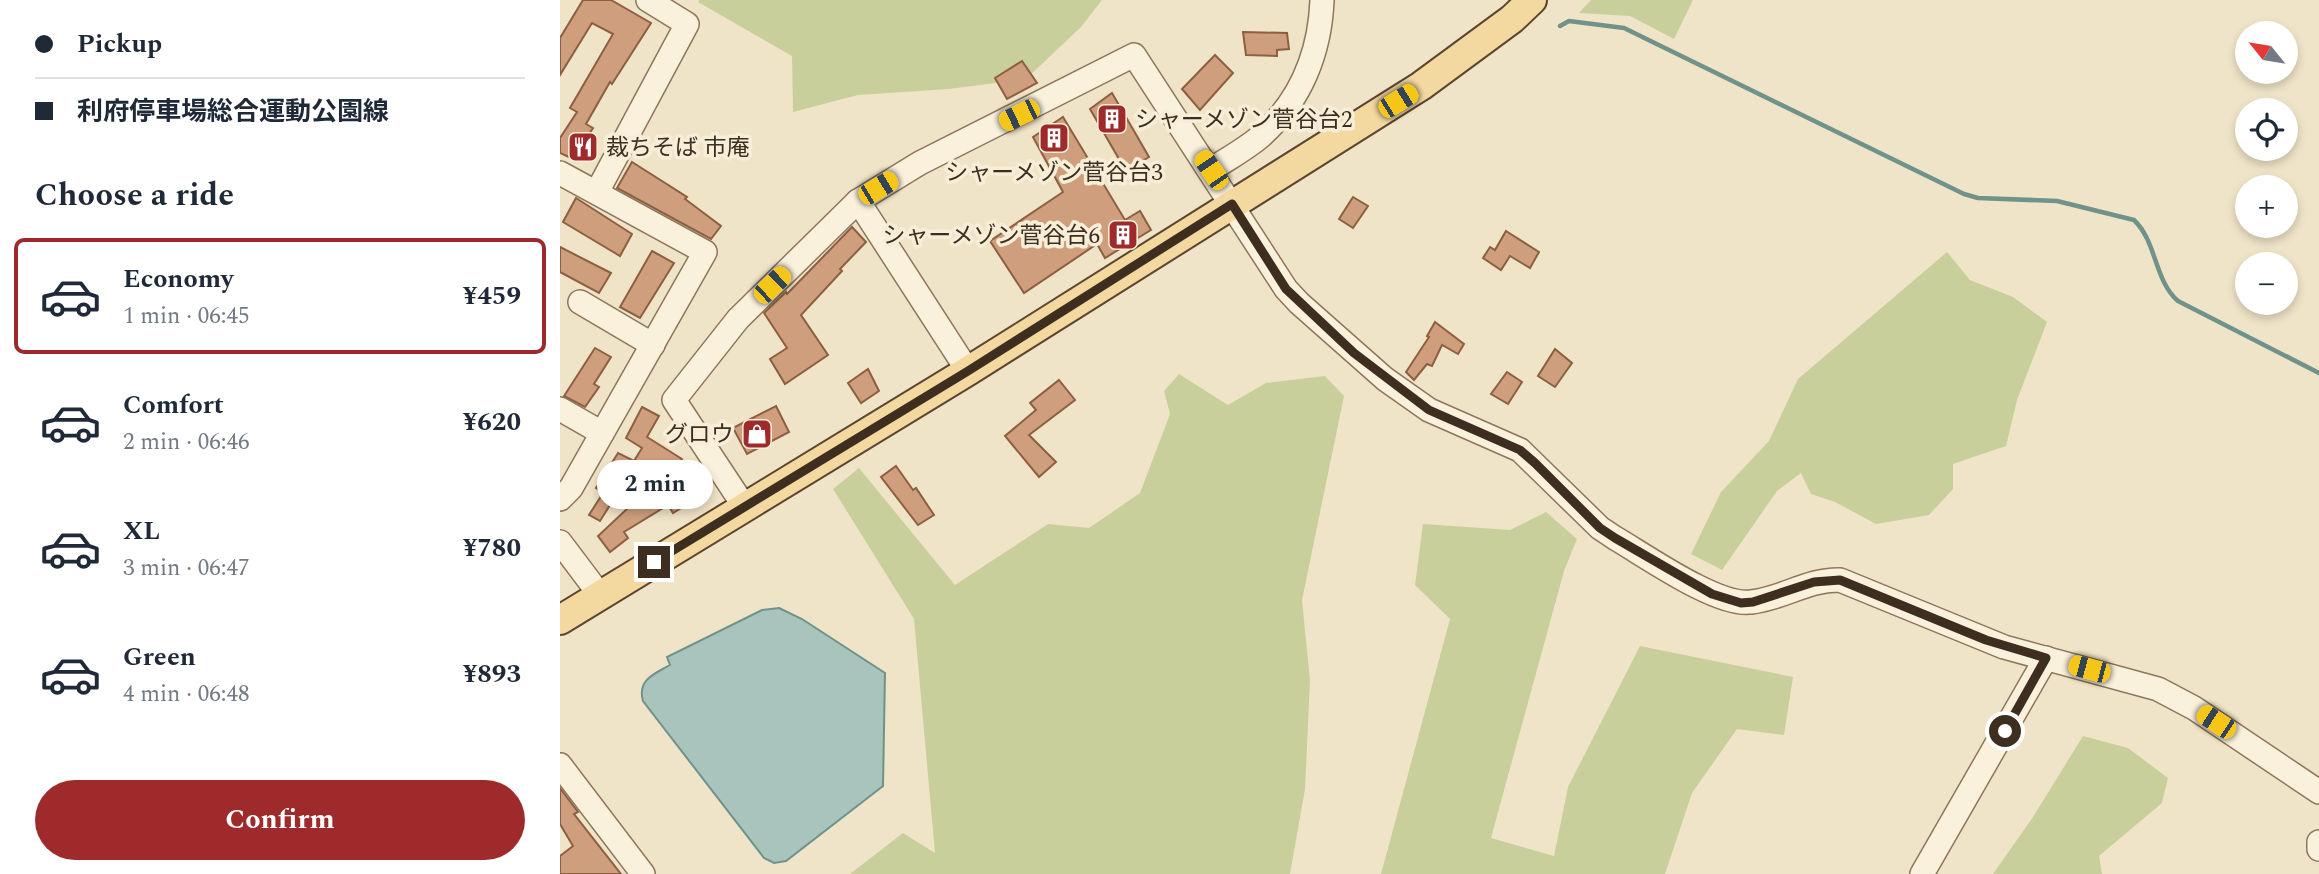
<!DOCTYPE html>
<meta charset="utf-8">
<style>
body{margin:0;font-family:Spectral,"Noto Sans JP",serif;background:#f2f2f3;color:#1f2937;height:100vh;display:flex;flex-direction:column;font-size:26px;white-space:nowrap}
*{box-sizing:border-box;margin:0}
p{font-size:23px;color:#747a83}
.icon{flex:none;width:38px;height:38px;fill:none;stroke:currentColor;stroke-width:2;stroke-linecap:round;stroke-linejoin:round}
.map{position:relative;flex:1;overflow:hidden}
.sheet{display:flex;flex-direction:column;background:#fff;width:560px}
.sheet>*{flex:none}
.guide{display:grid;align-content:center;height:154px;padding:0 35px;background:#fff}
.needle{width:46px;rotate:300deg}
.fabs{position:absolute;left:1675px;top:21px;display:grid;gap:14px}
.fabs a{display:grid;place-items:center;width:63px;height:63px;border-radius:50%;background:#fff;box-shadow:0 4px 10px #0003;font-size:35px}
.end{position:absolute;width:32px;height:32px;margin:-16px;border:9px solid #3d2e20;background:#fff;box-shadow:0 0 0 4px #fff}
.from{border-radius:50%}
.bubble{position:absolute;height:49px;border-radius:24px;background:#fff;box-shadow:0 4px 10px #0003;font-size:23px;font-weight:700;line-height:49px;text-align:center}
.car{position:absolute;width:21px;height:42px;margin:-21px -10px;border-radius:9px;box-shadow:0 0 5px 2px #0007;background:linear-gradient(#f5c518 24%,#345 0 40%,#f5c518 0 76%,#345 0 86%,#f5c518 0)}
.guide b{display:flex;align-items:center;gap:24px;height:66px;font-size:26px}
.guide b+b{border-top:2px solid #e0e1e3}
.guide i{width:18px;height:18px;background:#1f2937}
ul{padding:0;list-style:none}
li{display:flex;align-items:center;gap:21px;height:116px;margin:0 14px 10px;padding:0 21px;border:4px solid transparent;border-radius:10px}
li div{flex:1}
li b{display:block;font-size:26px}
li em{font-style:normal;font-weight:700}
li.on{border-color:#9e2a2b}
li>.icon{width:63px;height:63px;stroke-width:1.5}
h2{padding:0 35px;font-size:32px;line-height:84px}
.cta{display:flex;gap:14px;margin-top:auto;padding:14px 35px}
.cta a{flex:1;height:80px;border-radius:42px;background:#9e2a2b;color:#fff;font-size:28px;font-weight:700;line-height:80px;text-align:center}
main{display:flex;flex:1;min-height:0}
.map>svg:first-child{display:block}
.green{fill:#c9cf9b}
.water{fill:#a9c4bc;stroke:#6f938a;stroke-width:2}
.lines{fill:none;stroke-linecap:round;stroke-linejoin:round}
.stream{stroke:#6f938a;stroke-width:4.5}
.building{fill:#cf9f7d;stroke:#8d5f41;stroke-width:2}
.minor-casing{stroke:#8d765c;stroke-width:26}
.major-casing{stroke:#5b4430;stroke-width:32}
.minor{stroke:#faf1dc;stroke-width:23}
.major{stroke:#f3d9a0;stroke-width:28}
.route{stroke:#3d2e20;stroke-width:9}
.labels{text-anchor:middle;stroke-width:7;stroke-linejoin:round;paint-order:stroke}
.poi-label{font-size:23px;fill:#3d2e20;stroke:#f7eed8;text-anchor:start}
</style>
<main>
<section class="sheet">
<div class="guide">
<b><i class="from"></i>Pickup</b>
<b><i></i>利府停車場総合運動公園線</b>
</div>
<h2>Choose a ride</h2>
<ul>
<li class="on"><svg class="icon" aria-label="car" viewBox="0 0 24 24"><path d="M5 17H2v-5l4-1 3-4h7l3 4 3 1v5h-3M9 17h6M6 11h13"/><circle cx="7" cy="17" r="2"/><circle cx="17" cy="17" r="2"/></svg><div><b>Economy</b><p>1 min · 06:45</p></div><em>¥459</em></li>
<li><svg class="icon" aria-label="car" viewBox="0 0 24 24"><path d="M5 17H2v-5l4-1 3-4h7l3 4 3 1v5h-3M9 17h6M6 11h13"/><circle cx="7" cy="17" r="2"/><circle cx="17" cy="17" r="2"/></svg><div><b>Comfort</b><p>2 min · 06:46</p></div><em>¥620</em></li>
<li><svg class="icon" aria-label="car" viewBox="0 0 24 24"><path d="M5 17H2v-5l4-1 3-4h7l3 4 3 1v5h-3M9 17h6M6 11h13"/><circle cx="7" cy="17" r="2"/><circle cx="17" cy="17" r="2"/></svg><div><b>XL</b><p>3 min · 06:47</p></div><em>¥780</em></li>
<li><svg class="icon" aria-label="car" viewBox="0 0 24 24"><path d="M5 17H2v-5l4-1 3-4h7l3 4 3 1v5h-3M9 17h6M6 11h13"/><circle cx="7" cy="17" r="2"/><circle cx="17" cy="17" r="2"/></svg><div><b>Green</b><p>4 min · 06:48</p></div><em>¥893</em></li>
</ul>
<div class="cta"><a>Confirm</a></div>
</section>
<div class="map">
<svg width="1759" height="874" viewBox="0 0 1759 874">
<rect width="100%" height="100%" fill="#f0e4c8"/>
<g class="green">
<polygon points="139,0 542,0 521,27 466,79 389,89 298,95 233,112 232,56 138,2"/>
<polygon points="1031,0 1133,0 1114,39 1070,16 1019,13"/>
<polygon points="1387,252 1410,280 1453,297 1487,322 1457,400 1446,446 1393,464 1393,489 1369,515 1316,524 1275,502 1251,494 1241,473 1217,491 1162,570 1131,554 1161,492 1209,441 1238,379"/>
<polygon points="619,374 668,405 706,383 765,376 784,396 742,600 750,681 745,789 730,874 290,874 343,833 375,853 354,619 273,489 299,468 395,585 488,524 529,528 580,493 610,414 604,391"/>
<polygon points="986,512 1017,539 1004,571 931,838 994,856 1008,787 1080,646 1233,677 1224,735 1177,729 1132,793 1105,874 821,874 890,619 855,585 863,524 950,530"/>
<polygon points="1523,736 1568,748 1608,778 1602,803 1539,856 1542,874 1433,874 1473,817"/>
</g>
<path class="water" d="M219 608 242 619 325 673 323 786 226 861 214 863 204 858 83 701C77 680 94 674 110 665L107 657 202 610Z"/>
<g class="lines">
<path class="stream" d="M1000 26 1009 21 1064 28 1404 194 1418 198 1497 201 1574 220C1597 242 1594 280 1618 301L1759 373"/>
</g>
<g class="building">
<polygon points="23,0 51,0 91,23 52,84 50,82 26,124 33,128 13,159 0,153 0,138 17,112 10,108 53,34 32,23 0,75 0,38"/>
<polygon points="683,32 727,33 729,49 717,50 717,56 686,55"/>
<polygon points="655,55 673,73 640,110 622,89"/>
<polygon points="462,61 477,83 447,99 435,78"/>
<polygon points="552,93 589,157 566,171 530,109"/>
<polygon points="503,117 565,220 580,211 591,230 545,258 537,244 464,293 430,241 503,192 473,137"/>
<polygon points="72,162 127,197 125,199 161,226 151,239 57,188"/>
<polygon points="793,197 808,206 793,228 779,219"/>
<polygon points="16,198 72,234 60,256 3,222"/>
<polygon points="292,227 306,242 280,269 282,271 241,315 268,355 225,384 210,359 227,348 204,313 226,292 227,294"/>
<polygon points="946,231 979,252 970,268 950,256 941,270 923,258 930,247 935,250"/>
<polygon points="0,247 51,273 39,293 0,272"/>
<polygon points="92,251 114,263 80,318 60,307"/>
<polygon points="875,322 904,344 898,354 882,345 872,366 867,364 854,380 846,372 869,337 867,336"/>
<polygon points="35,348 51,357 34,384 39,387 25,407 4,396"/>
<polygon points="995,349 1012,363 995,387 978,376"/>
<polygon points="308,369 319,391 301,403 288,383"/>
<polygon points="947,372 962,382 948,404 931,394"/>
<polygon points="499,380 515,400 469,435 496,462 479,477 445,436 476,410 470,403"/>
<polygon points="216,406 229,432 187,454 173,428"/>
<polygon points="82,407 99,416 87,437 122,459 119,465 137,498 113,513 108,505 64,532 68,538 50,552 38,536 99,479 75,465 40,521 29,515 43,493 36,488 58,453 74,461 82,448 66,438"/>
<polygon points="336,466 353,490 356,488 374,515 358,525 321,477"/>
<polygon points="0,788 18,812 14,814 61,874 0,874 0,856 13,846 0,824"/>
</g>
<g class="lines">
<g class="minor-casing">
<g id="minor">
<path d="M651 170C667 159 686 149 701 136 741 100 760 52 762 0"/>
<polyline points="0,173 145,252 11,488 0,499"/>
<polyline points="37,192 127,24 88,0"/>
<polyline points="298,201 408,371"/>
<polyline points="20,302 93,345"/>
<polyline points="0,409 42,433"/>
<path d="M184 506 114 400 178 319 298 201 360 163 574 55 726 289 739 303 825 379 869 410 960 450 1040 528 1055 538C1086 556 1158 607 1191 602 1222 599 1248 579 1280 580L1444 647 1598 689 1634 708 1759 792"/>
<polyline points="0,542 40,595"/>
<polyline points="0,765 83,874"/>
<polyline points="1759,842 1759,849"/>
<polyline points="1362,874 1486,658"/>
</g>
</g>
<g class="major-casing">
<polyline id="major" points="0,620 408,371 861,86 952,19 972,0"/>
</g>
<use href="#minor" class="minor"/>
<use href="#major" class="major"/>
</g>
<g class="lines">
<polyline class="route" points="94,562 408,371 672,204 726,289 794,353 869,410 960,450 975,463 1040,528 1055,538 1152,594 1181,603 1193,602 1254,582 1280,580 1426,640 1486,658 1445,731"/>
</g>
<defs>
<g id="building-square" transform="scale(1.575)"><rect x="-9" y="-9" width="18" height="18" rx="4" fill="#9e2a2b" stroke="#f7eed8"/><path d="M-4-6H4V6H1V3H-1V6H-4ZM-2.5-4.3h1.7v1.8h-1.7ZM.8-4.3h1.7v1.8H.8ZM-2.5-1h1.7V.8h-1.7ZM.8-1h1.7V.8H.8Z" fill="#fff"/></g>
<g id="restaurant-square" transform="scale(1.575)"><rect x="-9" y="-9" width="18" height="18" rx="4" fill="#9e2a2b" stroke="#f7eed8"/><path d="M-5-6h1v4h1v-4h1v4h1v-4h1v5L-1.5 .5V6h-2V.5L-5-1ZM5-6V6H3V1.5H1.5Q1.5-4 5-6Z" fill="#fff"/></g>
<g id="shop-square" transform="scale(1.575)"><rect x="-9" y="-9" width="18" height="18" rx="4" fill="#9e2a2b" stroke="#f7eed8"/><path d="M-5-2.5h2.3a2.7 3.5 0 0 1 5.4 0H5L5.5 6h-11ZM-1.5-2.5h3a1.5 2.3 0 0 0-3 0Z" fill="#fff"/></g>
</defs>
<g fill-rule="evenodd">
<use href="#building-square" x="552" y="119"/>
<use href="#building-square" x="494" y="138"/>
<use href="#restaurant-square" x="23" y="147"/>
<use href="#building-square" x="563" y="235"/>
<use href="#shop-square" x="197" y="434"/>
</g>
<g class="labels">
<g class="poi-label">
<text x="575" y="127">シャーメゾン菅谷台2</text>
<text x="46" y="155">裁ちそば 市庵</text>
<text x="494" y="180" text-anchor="middle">シャーメゾン菅谷台3</text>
<text x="540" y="243" text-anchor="end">シャーメゾン菅谷台6</text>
<text x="174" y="442" text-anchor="end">グロウ</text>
</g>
</g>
</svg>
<div class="fabs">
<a><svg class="needle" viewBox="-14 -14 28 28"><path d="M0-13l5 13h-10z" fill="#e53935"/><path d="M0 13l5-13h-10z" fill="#747a83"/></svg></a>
<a><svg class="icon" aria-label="locate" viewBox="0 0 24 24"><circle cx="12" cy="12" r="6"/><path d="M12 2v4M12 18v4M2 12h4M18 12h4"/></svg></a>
<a>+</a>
<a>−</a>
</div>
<i class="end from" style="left:1445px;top:731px"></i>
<i class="end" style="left:94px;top:562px"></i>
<div class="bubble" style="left:37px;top:460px;width:116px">2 min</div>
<i class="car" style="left:838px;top:101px;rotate:58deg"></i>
<i class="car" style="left:459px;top:115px;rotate:244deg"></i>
<i class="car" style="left:651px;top:170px;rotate:326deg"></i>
<i class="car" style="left:318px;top:188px;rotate:59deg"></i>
<i class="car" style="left:212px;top:285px;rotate:46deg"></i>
<i class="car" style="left:1529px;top:669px;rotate:285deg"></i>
<i class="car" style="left:1656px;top:722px;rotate:303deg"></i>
</div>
</main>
